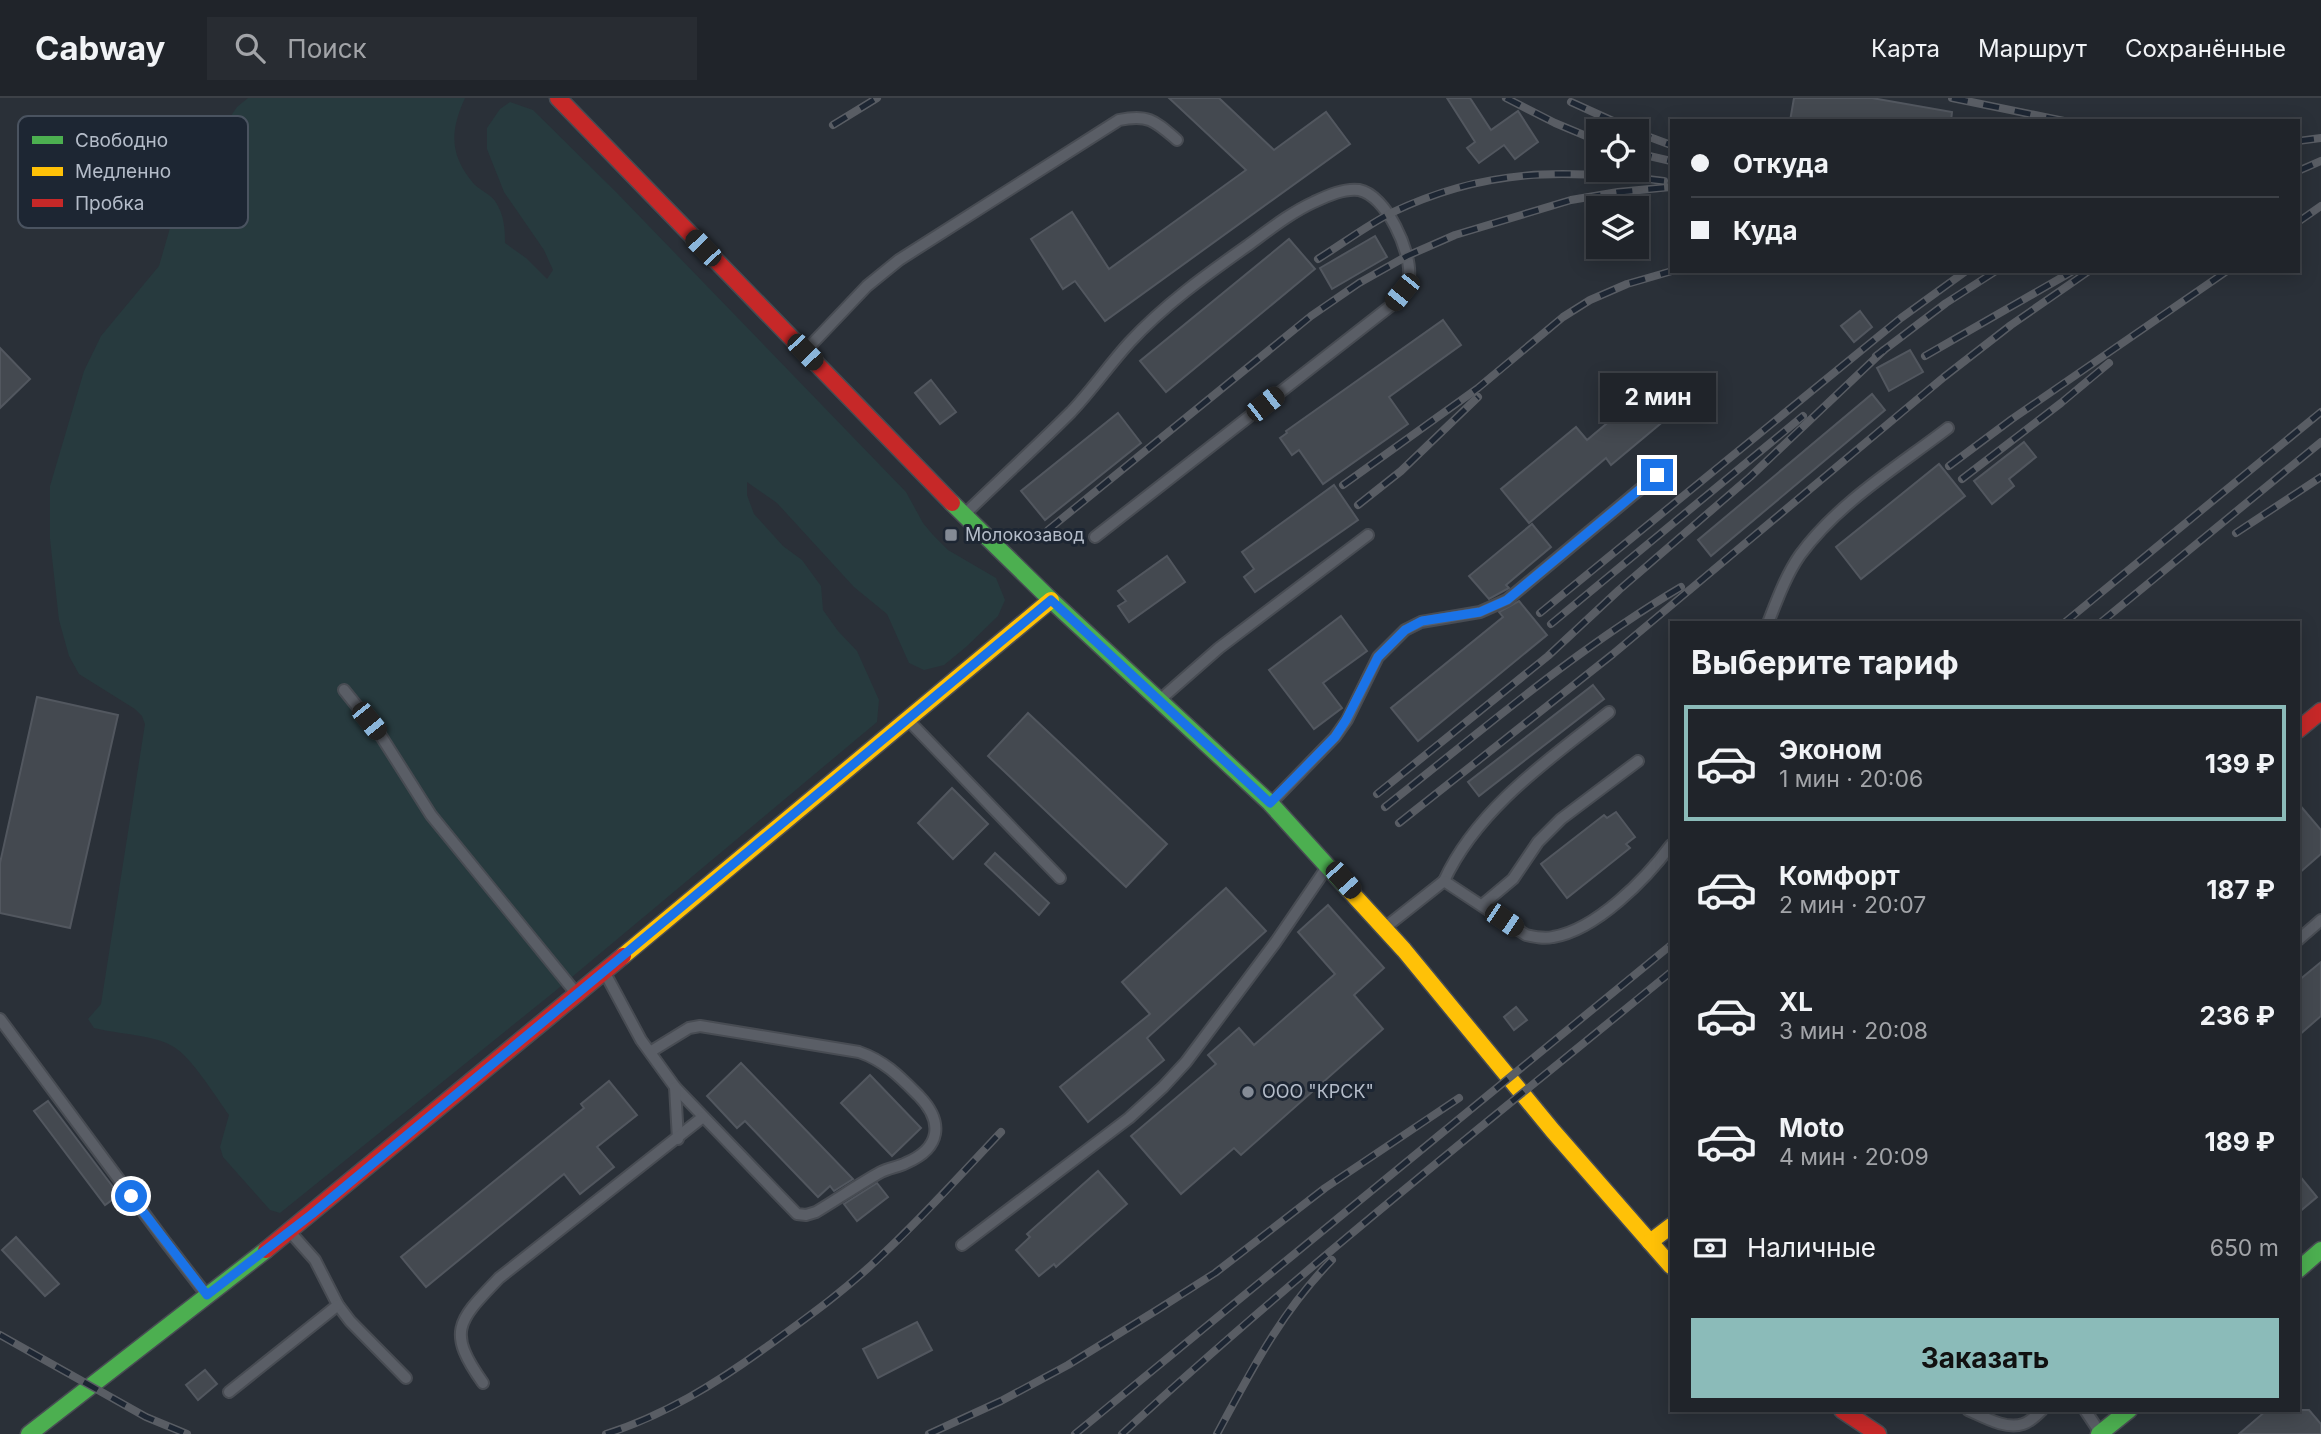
<!DOCTYPE html>
<html lang="ru">
<meta charset="utf-8">
<style>
body{margin:0;font-family:Inter,sans-serif;background:#282c32;color:#f1f3f6;height:100vh;display:flex;flex-direction:column;font-size:26px;white-space:nowrap}
*{box-sizing:border-box;margin:0}
p{font-size:23px;color:#a2a4a8}
.icon{flex:none;width:38px;height:38px;fill:none;stroke:currentColor;stroke-width:2;stroke-linecap:round;stroke-linejoin:round}
.map{position:relative;flex:1;overflow:hidden}
.sheet{position:absolute;left:1670px;top:523px;width:630px;height:791px;display:flex;flex-direction:column;background:#20242a;border-radius:0px;box-shadow:0 4px 18px #0003,0 0 0 2px #3d4147}
.sheet>*{flex:none}
.guide{position:absolute;left:1670px;top:21px;width:630px;height:154px;border-radius:0px;box-shadow:0 4px 18px #0003,0 0 0 2px #3d4147;display:grid;align-content:center;height:154px;padding:0 21px;background:#20242a}
.controls{position:absolute;left:1586px;top:21px;display:grid;gap:14px}
.controls a{display:grid;place-items:center;width:63px;height:63px;border-radius:0px;background:#20242a;box-shadow:0 4px 18px #0003,0 0 0 2px #3d4147;font-size:35px}
.end{position:absolute;width:32px;height:32px;margin:-16px;border:9px solid #1a73e8;background:#fff;box-shadow:0 0 0 4px #fff}
.from{border-radius:50%}
.bubble{position:absolute;height:49px;border-radius:0px;background:#20242a;box-shadow:0 4px 18px #0003,0 0 0 2px #3d4147;font-size:23px;font-weight:700;line-height:49px;text-align:center}
.car{position:absolute;width:21px;height:42px;margin:-21px -10px;border-radius:9px;box-shadow:0 0 5px 2px #0007;background:linear-gradient(#222 24%,#8ab4d8 0 40%,#222 0 76%,#8ab4d8 0 86%,#222 0)}
.guide b{display:flex;align-items:center;gap:24px;height:66px;font-size:26px}
.guide b+b{border-top:2px solid #3d4147}
.guide i{width:18px;height:18px;background:#f1f3f6}
ul{padding:0;list-style:none}
li{display:flex;align-items:center;gap:21px;height:116px;margin:0 14px 10px;padding:0 7px;border:4px solid transparent;border-radius:0px}
li div{flex:1}
li b{display:block;font-size:26px}
li em{font-style:normal;font-weight:700}
li.active{border-color:#8bbbb9}
li>.icon{width:63px;height:63px;stroke-width:1.5}
h2{padding:0 21px;font-size:32px;line-height:84px}
.pay{display:flex;align-items:center;gap:18px;height:77px;padding:0 21px;font-size:26px}
.pay p{margin-inline-start:auto}
.button{display:flex;gap:14px;margin-top:auto;padding:14px 21px}
.button a{flex:1;height:80px;border-radius:0px;background:#8bbbb9;color:#111;font-size:28px;font-weight:700;line-height:80px;text-align:center}
header{display:flex;align-items:center;gap:42px;box-sizing:border-box;height:98px;padding:0 35px;background:#20242a;border-bottom:2px solid #3d4147}
header strong{font-size:33px}
nav{display:flex;gap:38px;margin-inline-start:auto;font-size:24px}
.search{width:490px;height:63px;background:#282c32;display:flex;align-items:center;gap:18px;box-sizing:border-box;padding:0 24px;border-radius:0px;color:#a2a4a8;font-size:26px}
.map>svg:first-child{display:block}
.green{fill:#273a3e}
.building{fill:#444950;stroke:#52575f;stroke-width:2}
.lines{fill:none;stroke-linecap:round;stroke-linejoin:round}
.lane-casing{stroke:#484c53;stroke-width:14}
.fast-casing{stroke:#484c53;stroke-width:19}
.slow-casing{stroke:#484c53;stroke-width:19}
.jam-casing{stroke:#484c53;stroke-width:19}
.lane{stroke:#5a5e66;stroke-width:10}
.fast{stroke:#4caf50;stroke-width:16}
.slow{stroke:#ffc107;stroke-width:16}
.jam{stroke:#c62828;stroke-width:16}
.rail-casing{stroke:#595d64;stroke-width:8}
.rail{stroke:#1d2633;stroke-width:5;stroke-dasharray:16;stroke-linecap:butt}
.route{stroke:#1a73e8;stroke-width:9}
.poi-dot{fill:#848b96;stroke:#1d2633;stroke-width:2.5}
.labels{text-anchor:middle;stroke-width:6;stroke-linejoin:round;paint-order:stroke}
.poi-label{font-size:18px;fill:#b4bcc9;stroke:#1d2633;text-anchor:start}
.key{fill:#1d2633;stroke:#4a5360;stroke-width:2}
.key-label{font-size:19px;fill:#b4bcc9}
</style>
<header>
<strong>Cabway</strong>
<div class="search"><svg class="icon" aria-label="search" viewBox="0 0 24 24"><circle cx="10" cy="10" r="6"/><path d="M15 15l6 6"/></svg>Поиск</div>
<nav><a>Карта</a><a>Маршрут</a><a>Сохранённые</a></nav>
</header>
<div class="map">
<svg width="2321" height="1336" viewBox="0 0 2321 1336">
<rect width="100%" height="100%" fill="#2a3038"/>
<path class="green" d="M248 0H465C450 33 449 57 474 86 480 92 490 96 495 103 504 116 505 130 505 145L526 160 547 181 553 172 544 152 504 94 487 51V30L500 11 510 4 533 12 616 94 906 394 923 425 933 437 948 452 996 480 1005 502 998 518 966 549 944 567 924 572 909 565 887 516 854 489 777 405 747 384V397L754 416 783 448 802 462 821 488 823 512 838 533 857 553 879 602 877 624 554 894 280 1115 270 1112 223 1059 220 1049 229 1017C216 999 192 960 174 949 156 937 117 936 94 930L88 921 101 906 145 626 142 618 135 611 79 576 69 558 59 522 50 441V388L84 273 101 238 159 168 170 130 201 62 237 9Z"/>
<g class="building">
<polygon points="1169,0 1219,0 1274,52 1326,14 1350,46 1105,223 1075,183 1063,191 1031,141 1072,114 1109,171 1246,72"/>
<polygon points="1447,0 1470,0 1491,32 1518,13 1538,44 1515,61 1504,47 1479,65 1467,50 1475,44"/>
<polygon points="1794,0 1872,0 1952,14 1951,23 1790,23"/>
<polygon points="1375,138 1387,159 1332,191 1320,170"/>
<polygon points="1289,141 1315,171 1166,294 1140,263"/>
<polygon points="1860,213 1872,229 1854,244 1841,228"/>
<polygon points="1443,222 1461,247 1389,299 1408,326 1323,386 1299,352 1292,357 1280,340 1287,335 1286,333"/>
<polygon points="0,250 30,281 0,310"/>
<polygon points="1910,252 1923,274 1889,293 1877,270"/>
<polygon points="931,282 956,314 940,326 915,295"/>
<polygon points="1650,289 1672,316 1611,367 1606,360 1529,425 1501,391 1576,329 1587,342"/>
<polygon points="1872,296 1885,312 1711,458 1698,442"/>
<polygon points="1118,315 1141,345 1045,422 1021,393"/>
<polygon points="2024,344 2036,359 2009,381 2014,388 1992,406 1974,383"/>
<polygon points="1939,366 1965,398 1861,481 1836,449"/>
<polygon points="1334,387 1358,422 1255,494 1244,479 1254,471 1242,454"/>
<polygon points="1532,426 1551,449 1506,487 1509,490 1489,501 1469,478"/>
<polygon points="1167,458 1185,484 1129,524 1118,508 1126,503 1118,493"/>
<polygon points="1519,503 1547,537 1418,643 1391,610 1503,519 1499,514"/>
<polygon points="1341,518 1367,553 1323,585 1342,610 1314,631 1269,572"/>
<polygon points="1593,587 1604,601 1479,698 1468,684"/>
<polygon points="37,599 118,617 70,830 0,815 0,765"/>
<polygon points="1028,615 1167,746 1126,789 988,658"/>
<polygon points="952,690 988,726 953,761 918,725"/>
<polygon points="2298,705 2321,732 2321,756 2298,776"/>
<polygon points="1616,714 1635,739 1626,746 1630,750 1567,800 1541,766 1604,717 1607,720"/>
<polygon points="995,755 1049,805 1039,817 985,766"/>
<polygon points="1226,790 1266,833 1147,940 1164,962 1088,1024 1060,989 1150,916 1122,884"/>
<polygon points="1328,807 1384,870 1354,897 1383,931 1241,1057 1234,1050 1181,1096 1131,1038 1216,966 1208,957 1239,930 1254,947 1335,876 1298,834"/>
<polygon points="2321,864 2321,918 2298,938 2298,883"/>
<polygon points="1516,909 1527,922 1514,932 1504,919"/>
<polygon points="741,965 772,997 853,1081 834,1093 830,1088 818,1099 745,1023 737,1030 707,998"/>
<polygon points="870,977 921,1030 892,1058 841,1005"/>
<polygon points="609,983 637,1017 597,1049 614,1069 580,1096 564,1076 426,1189 401,1159 584,1010 581,1006"/>
<polygon points="48,1003 119,1097 105,1107 34,1013"/>
<polygon points="1098,1073 1127,1106 1056,1169 1054,1166 1039,1178 1016,1152 1030,1139 1027,1136"/>
<polygon points="2298,1076 2317,1099 2298,1115"/>
<polygon points="877,1085 888,1099 857,1123 844,1106"/>
<polygon points="16,1139 59,1186 45,1198 2,1152"/>
<polygon points="917,1224 932,1252 878,1280 863,1251"/>
<polygon points="205,1272 217,1286 198,1302 186,1287"/>
<polygon points="2267,1312 2309,1312 2321,1326 2321,1336 2239,1336"/>
</g>
<g class="lines">
<g class="lane-casing">
<g id="lane">
<path d="M809 249 867 188 899 162 1119 22C1149 16 1155 23 1177 42"/>
<path d="M968 413C1002 380 1037 348 1071 314 1092 292 1109 267 1129 245 1164 207 1206 177 1247 148 1269 132 1290 115 1314 104 1327 98 1344 90 1359 92 1386 97 1412 154 1409 179 1407 189 1399 198 1393 206L1095 439"/>
<path d="M1768 525C1777 502 1786 477 1800 457 1838 405 1897 369 1948 330"/>
<polyline points="344,592 381,638 431,717 576,895"/>
<polyline points="1162,600 1219,550 1368,437"/>
<polyline points="910,624 1060,780"/>
<polyline points="1275,701 1335,639 1347,622 1378,559 1405,532 1421,524 1480,514 1507,502 1657,377"/>
<path d="M1444 783C1477 711 1548 662 1609 614"/>
<polyline points="1482,807 1513,781 1538,744 1561,721 1638,663"/>
<path d="M1387 828 1444 783 1526 837C1535 839 1543 841 1553 839 1596 832 1646 781 1671 747"/>
<polyline points="2298,842 2321,822"/>
<path d="M605 875 641 942 675 989 797 1116 806 1117 816 1114C838 1101 859 1086 881 1074 889 1070 898 1069 906 1065 941 1050 944 1024 919 998 900 979 885 963 859 954L700 928 689 930 650 954"/>
<polyline points="0,921 164,1142 205,1195"/>
<polyline points="675,989 678,1041"/>
<polyline points="291,1135 315,1162 338,1207 350,1223 406,1280"/>
<polyline points="962,1147 1129,1020 1163,989 1186,964 1275,845 1325,772"/>
<path d="M483 1285C446 1233 458 1223 499 1180L703 1019"/>
<polyline points="229,1294 338,1207"/>
<path d="M1968 1312C1984 1319 2006 1332 2023 1326 2030 1324 2037 1317 2042 1312"/>
<polyline points="2085,1312 2099,1333"/>
</g>
</g>
<g class="fast-casing">
<g id="fast">
<polyline points="952,405 1051,502 1270,705 1349,792"/>
<polyline points="2298,1172 2321,1152"/>
<polyline points="29,1336 266,1152"/>
<polyline points="2099,1336 2129,1312"/>
</g>
</g>
<g class="slow-casing">
<g id="slow">
<polyline points="1349,792 1404,852 1553,1033 1650,1144 1671,1128"/>
<polyline points="623,858 1051,502"/>
<polyline points="1650,1144 1671,1168"/>
</g>
</g>
<g class="jam-casing">
<g id="jam">
<polyline points="558,0 952,405"/>
<polyline points="2298,632 2321,613"/>
<polyline points="266,1152 623,858"/>
<polyline points="1842,1312 1878,1336"/>
</g>
</g>
<use href="#lane" class="lane"/>
<use href="#fast" class="fast"/>
<use href="#slow" class="slow"/>
<use href="#jam" class="jam"/>
<g class="rail-casing">
<g id="rail">
<polyline points="1506,0 1555,25 1598,43"/>
<polyline points="1952,0 2064,23"/>
<polyline points="1571,4 1635,33"/>
<polyline points="833,27 877,0"/>
<polyline points="1636,34 1671,47"/>
<polyline points="2298,43 2321,40"/>
<polyline points="1636,55 1671,63"/>
<polyline points="2298,73 2321,63"/>
<polyline points="2298,124 2321,108"/>
<path d="M1318 161C1342 146 1366 128 1391 115 1485 70 1563 71 1664 83"/>
<polyline points="1876,258 1946,205 1996,173"/>
<polyline points="1925,258 2073,173"/>
<polyline points="1949,368 2012,321 2227,173"/>
<polyline points="1962,381 2061,305 2109,265"/>
<polyline points="1343,387 1478,290 1563,219 1590,202 1627,186 1672,173"/>
<polyline points="1358,407 1401,373 1478,299"/>
<polyline points="1048,432 1311,218 1359,185 1407,158 1455,137 1571,102 1618,94 1671,89"/>
<polyline points="2236,435 2321,379"/>
<polyline points="1540,515 1901,220 1966,173"/>
<polyline points="2064,525 2321,314"/>
<polyline points="2100,525 2321,344"/>
<polyline points="1551,526 1803,318"/>
<polyline points="1377,696 1548,558 1619,492 1750,379 1884,252"/>
<path d="M1385 709C1481 633 1575 552 1681 489"/>
<polyline points="1399,725 1613,556 1944,279 2011,227 2089,173"/>
<polyline points="0,1237 146,1319 187,1336"/>
<path d="M606 1336C665 1317 715 1286 765 1250 805 1221 846 1192 882 1157 924 1118 962 1075 1001 1034"/>
<polyline points="929,1336 1001,1303 1068,1267 1157,1212 1215,1175 1325,1090 1459,1000"/>
<polyline points="1075,1336 1671,847"/>
<path d="M1122 1336C1298 1174 1486 1025 1671 874"/>
<path d="M1217 1336C1251 1273 1281 1214 1332 1162"/>
</g>
</g>
<use href="#rail" class="rail"/>
</g>
<g class="lines">
<polyline class="route" points="131,1098 207,1197 312,1116 1051,502 1270,705 1335,639 1346,622 1378,559 1405,532 1422,523 1480,514 1507,502 1657,377"/>
</g>
<g class="poi-dot">
<rect x="944" y="430" width="14" height="14" rx="3.5"/>
<circle cx="1248" cy="994" r="7"/>
</g>
<g class="labels">
<g class="poi-label">
<text x="965" y="443">Молокозавод</text>
<text x="1262" y="1000">ООО "КРСК"</text>
</g>
</g>
<rect x="18" y="18" width="230" height="112" rx="10" class="key"/>
<rect x="32" y="38" width="31" height="8" fill="#4caf50"/>
<rect x="32" y="69" width="31" height="9" fill="#ffc107"/>
<rect x="32" y="101" width="31" height="8" fill="#c62828"/>
<g class="key-label">
<text x="75" y="49">Свободно</text>
<text x="75" y="80">Медленно</text>
<text x="75" y="112">Пробка</text>
</g>
</svg>
<div class="controls">
<a><svg class="icon" aria-label="locate" viewBox="0 0 24 24"><circle cx="12" cy="12" r="6"/><path d="M12 2v4M12 18v4M2 12h4M18 12h4"/></svg></a>
<a><svg class="icon" aria-label="layers" viewBox="0 0 24 24"><path d="M12 4l9 5-9 5-9-5zM3 14l9 5 9-5"/></svg></a>
</div>
<i class="end from" style="left:131px;top:1098px"></i>
<i class="end" style="left:1657px;top:377px"></i>
<div class="bubble" style="left:1600px;top:275px;width:116px">2 мин</div>
<i class="car" style="left:703px;top:150px;rotate:316deg"></i>
<i class="car" style="left:1402px;top:194px;rotate:219deg"></i>
<i class="car" style="left:805px;top:254px;rotate:136deg"></i>
<i class="car" style="left:1265px;top:306px;rotate:52deg"></i>
<i class="car" style="left:369px;top:623px;rotate:141deg"></i>
<i class="car" style="left:1343px;top:782px;rotate:138deg"></i>
<i class="car" style="left:1504px;top:822px;rotate:124deg"></i>
<div class="guide">
<b><i class="from"></i>Откуда</b>
<b><i></i>Куда</b>
</div>
<section class="sheet">
<h2>Выберите тариф</h2>
<ul>
<li class="active"><svg class="icon" aria-label="car" viewBox="0 0 24 24"><path d="M5 17H2v-5l4-1 3-4h7l3 4 3 1v5h-3M9 17h6M6 11h13"/><circle cx="7" cy="17" r="2"/><circle cx="17" cy="17" r="2"/></svg><div><b>Эконом</b><p>1 мин · 20:06</p></div><em>139 ₽</em></li>
<li><svg class="icon" aria-label="car" viewBox="0 0 24 24"><path d="M5 17H2v-5l4-1 3-4h7l3 4 3 1v5h-3M9 17h6M6 11h13"/><circle cx="7" cy="17" r="2"/><circle cx="17" cy="17" r="2"/></svg><div><b>Комфорт</b><p>2 мин · 20:07</p></div><em>187 ₽</em></li>
<li><svg class="icon" aria-label="car" viewBox="0 0 24 24"><path d="M5 17H2v-5l4-1 3-4h7l3 4 3 1v5h-3M9 17h6M6 11h13"/><circle cx="7" cy="17" r="2"/><circle cx="17" cy="17" r="2"/></svg><div><b>XL</b><p>3 мин · 20:08</p></div><em>236 ₽</em></li>
<li><svg class="icon" aria-label="car" viewBox="0 0 24 24"><path d="M5 17H2v-5l4-1 3-4h7l3 4 3 1v5h-3M9 17h6M6 11h13"/><circle cx="7" cy="17" r="2"/><circle cx="17" cy="17" r="2"/></svg><div><b>Moto</b><p>4 мин · 20:09</p></div><em>189 ₽</em></li>
</ul>
<div class="pay"><svg class="icon" aria-label="cash" viewBox="0 0 24 24"><path d="M3 7h18v10H3z"/><circle cx="12" cy="12" r="2"/></svg>Наличные<p>650 m</p></div>
<div class="button"><a>Заказать</a></div>
</section>
</div>
